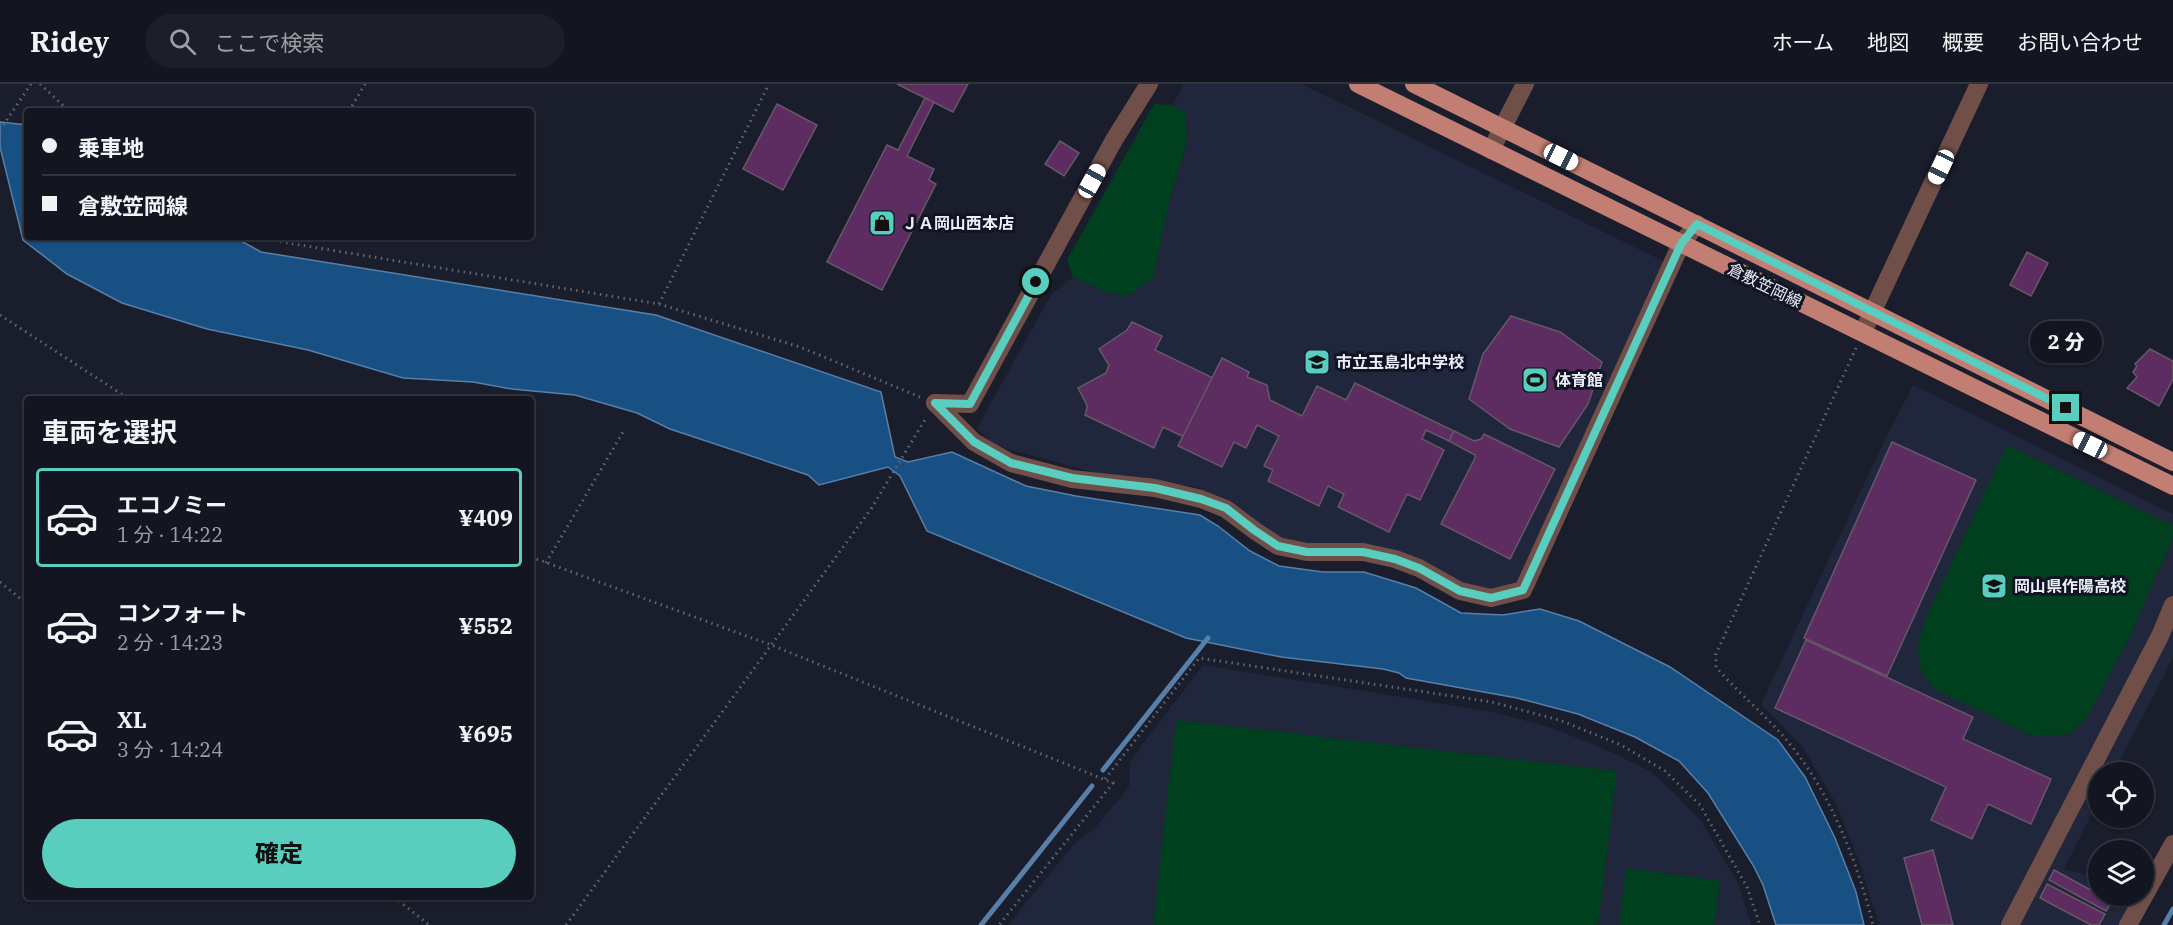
<!DOCTYPE html>
<html lang="ja">
<meta charset="utf-8">
<style>
body{margin:0;font-family:"IBM Plex Serif","Noto Sans JP",serif;background:#1c1f2a;color:#f1f3f6;height:100vh;display:flex;flex-direction:column;font-size:22px;white-space:nowrap}
*{box-sizing:border-box;margin:0}
p{font-size:20px;color:#9d9fa5}
.icon{flex:none;width:33px;height:33px;fill:none;stroke:currentColor;stroke-width:2;stroke-linecap:round;stroke-linejoin:round}
.map{position:relative;flex:1;overflow:hidden}
.sheet{position:absolute;left:24px;top:312px;width:510px;height:504px;display:flex;flex-direction:column;background:#131621;border-radius:6px;box-shadow:0 2px 4px #0004,0 0 0 2px #32353f}
.sheet>*{flex:none}
.banner{position:absolute;left:24px;top:24px;width:510px;height:132px;border-radius:6px;box-shadow:0 2px 4px #0004,0 0 0 2px #32353f;display:grid;align-content:center;height:132px;padding:0 18px;background:#131621}
.controls{position:absolute;left:2088px;top:678px;display:grid;gap:12px}
.controls a{display:grid;place-items:center;width:66px;height:66px;border-radius:50%;background:#131621;box-shadow:0 2px 4px #0004,0 0 0 2px #32353f;font-size:30px}
.end{position:absolute;width:27px;height:27px;margin:-14px;border:8px solid #59cebf;background:#111;box-shadow:0 0 0 3px #111}
.from{border-radius:50%}
.bubble{position:absolute;height:42px;border-radius:21px;background:#131621;box-shadow:0 2px 4px #0004,0 0 0 2px #32353f;font-size:20px;font-weight:800;line-height:42px;text-align:center}
.car{position:absolute;width:18px;height:36px;margin:-18px -9px;border-radius:8px;box-shadow:0 0 4px 2px #0007;background:linear-gradient(#fff 24%,#345 0 40%,#fff 0 76%,#345 0 86%,#fff 0)}
.banner b{display:flex;align-items:center;gap:21px;height:57px;font-size:22px}
.banner b+b{border-top:2px solid #32353f}
.banner i{width:15px;height:15px;background:#f1f3f6}
ul{padding:0;list-style:none}
li{display:flex;align-items:center;gap:18px;height:99px;margin:0 12px 9px;padding:0 6px;border:3px solid transparent;border-radius:6px}
li div{flex:1}
li b{display:block;font-size:22px}
li em{font-style:normal;font-weight:800}
li.selected{border-color:#59cebf}
li>.icon{width:54px;height:54px;stroke-width:1.5}
h2{padding:0 18px;font-size:27px;line-height:72px}
.primary-button{display:flex;gap:12px;margin-top:auto;padding:12px 18px}
.primary-button a{flex:1;height:69px;border-radius:36px;background:#59cebf;color:#111;font-size:24px;font-weight:800;line-height:69px;text-align:center}
header{display:flex;align-items:center;gap:36px;box-sizing:border-box;height:84px;padding:0 30px;background:#131621;border-bottom:2px solid #32353f}
header strong{font-size:28px}
nav{display:flex;gap:33px;margin-inline-start:auto;font-size:21px}
.search{width:420px;height:54px;background:#1c1f2a;display:flex;align-items:center;gap:15px;box-sizing:border-box;padding:0 21px;border-radius:33px;color:#9d9fa5;font-size:22px}
.map>svg:first-child{display:block}
.built{fill:#20263b}
.green{fill:#00401e}
.water{fill:#195084;stroke:#587fa7;stroke-width:1.5}
.lines{fill:none;stroke-linecap:round;stroke-linejoin:round}
.stream{stroke:#587fa7;stroke-width:5}
.building{fill:#5d2c60;stroke:#665867;stroke-width:1.5}
.path{stroke:#636774;stroke-width:3;stroke-dasharray:1.5 4.5;stroke-linecap:butt}
.minor{stroke:#704f49;stroke-width:18}
.major{stroke:#c27e72;stroke-width:18}
.route{stroke:#59cebf;stroke-width:8}
.labels{text-anchor:middle;stroke-width:6;stroke-linejoin:round;paint-order:stroke}
.poi-label{font-size:16px;font-weight:bold;fill:#ebeef9;stroke:#101423;text-anchor:start}
.street-label{font-size:16px;fill:#ebeef9;stroke:#101423}
</style>
<header>
<strong>Ridey</strong>
<div class="search"><svg class="icon" aria-label="search" viewBox="0 0 24 24"><circle cx="10" cy="10" r="6"/><path d="M15 15l6 6"/></svg>ここで検索</div>
<nav><a>ホーム</a><a>地図</a><a>概要</a><a>お問い合わせ</a></nav>
</header>
<div class="map">
<svg width="2173" height="841" viewBox="0 0 2173 841">
<rect width="100%" height="100%" fill="#191d2c"/>
<g class="built">
<polygon points="1184,0 1302,0 1665,178 1521,496 1494,506 1295,459 1275,452 1237,424 1197,403 1102,391 994,361 977,344 1051,211 1073,193 1106,208 1170,115 1187,57 1186,29 1172,21"/>
<polygon points="1913,301 2173,430 2173,574 2114,688 2098,688 2098,717 2064,785 2098,794 2098,812 2136,812 2119,841 1879,841 1859,777 1835,718 1802,662 1761,620 1887,351"/>
<polygon points="1203,581 1493,628 1549,643 1600,663 1650,687 1673,708 1702,738 1738,799 1751,841 1008,841 1074,760 1095,744 1129,703 1130,677"/>
</g>
<g class="green">
<polygon points="1154,20 1172,21 1186,29 1187,57 1170,115 1153,194 1128,212 1106,208 1073,193 1067,176"/>
<path d="M2007 361 2173 442V453L2131 550 2087 633 2070 650 2033 652 1936 606C1912 582 1916 564 1926 534Z"/>
<polygon points="1176,636 1617,687 1598,841 1153,841"/>
<polygon points="1626,784 1720,797 1714,841 1619,841"/>
</g>
<polygon class="water" points="0,38 27,41 27,153 234,153 261,168 656,231 881,308 895,373 908,378 952,368 1026,402 1076,412 1200,431 1218,442 1250,467 1279,482 1323,488 1364,488 1416,504 1461,529 1503,531 1540,525 1579,537 1670,583 1778,656 1805,693 1835,754 1856,808 1864,841 1776,841 1763,801 1753,781 1708,709 1679,677 1635,653 1578,630 1517,614 1406,594 1399,589 1383,585 1281,573 1186,554 927,447 900,392 888,383 819,401 808,391 670,345 637,329 575,311 512,305 473,298 403,294 308,266 207,245 122,219 67,190 23,156 0,63"/>
<g class="lines">
<g class="stream">
<polyline points="1103,686 1208,554"/>
<polyline points="981,841 1092,702"/>
<polyline points="2164,841 2173,825"/>
</g>
</g>
<g class="building">
<polygon points="897,0 968,0 953,28"/>
<polygon points="925,14 934,18 907,72 934,85 929,96 936,100 882,206 827,178 887,61 898,66"/>
<polygon points="777,20 817,41 783,106 743,85"/>
<polygon points="1060,57 1079,69 1064,92 1045,80"/>
<polygon points="2027,168 2048,179 2031,212 2010,201"/>
<polygon points="1511,232 1560,248 1602,278 1588,320 1559,363 1510,345 1469,315 1483,270"/>
<polygon points="1132,238 1162,252 1155,266 1213,294 1184,353 1163,343 1154,364 1085,331 1087,324 1087,321 1078,304 1106,289 1109,281 1099,265 1127,246"/>
<polygon points="2150,265 2173,277 2173,295 2159,322 2127,304 2137,293 2133,288 2137,282 2135,280"/>
<polygon points="1222,274 1249,288 1247,293 1267,301 1270,316 1302,332 1317,302 1346,316 1355,299 1454,347 1449,357 1426,346 1422,355 1444,366 1420,416 1407,410 1389,448 1338,423 1344,410 1328,402 1319,422 1268,397 1273,386 1264,382 1279,352 1257,341 1246,364 1234,358 1222,383 1178,362"/>
<polygon points="1454,347 1474,357 1481,355 1484,350 1555,385 1510,475 1441,440 1475,374 1475,371 1449,357"/>
<polygon points="1892,358 1976,396 1887,592 1804,554"/>
<polygon points="1806,556 1973,633 1963,655 2051,695 2031,740 1988,720 1972,755 1931,736 1946,703 1775,624"/>
<polygon points="1933,766 1953,841 1922,841 1904,774"/>
<polygon points="2054,786 2098,810 2098,812 2112,817 2106,827 2049,796"/>
<polygon points="2047,800 2105,830 2099,841 2091,841 2040,814"/>
</g>
<g class="lines">
<g class="path">
<polyline points="40,0 69,27"/>
<polyline points="349,27 365,0"/>
<polyline points="0,46 31,0"/>
<polyline points="269,153 282,158 659,220 800,263 920,313"/>
<polyline points="659,220 769,0"/>
<polyline points="0,231 129,315"/>
<path d="M1856 264 1716 570V583C1739 610 1767 632 1789 659 1830 708 1858 779 1873 841"/>
<polyline points="531,473 771,561 1113,699 999,841"/>
<polyline points="546,479 623,348"/>
<polyline points="0,498 27,520"/>
<polyline points="1105,695 1199,574 1492,618 1559,636 1621,661 1665,687 1700,721 1747,803 1760,841"/>
<polyline points="394,813 429,841"/>
<polyline points="566,841 871,425 926,334"/>
</g>
<g class="minor">
<polyline points="1491,66 1525,0"/>
<polyline points="1863,248 1979,0"/>
<polyline points="935,319 974,358 1011,379 1072,395 1155,404 1201,415 1226,425 1254,446 1278,462 1307,468 1363,468 1395,475 1419,484 1460,507 1491,514 1523,506 1681,160 1697,140"/>
<polyline points="935,319 970,320 1114,56 1149,0"/>
<polyline points="2010,841 2160,552 2173,521"/>
<polyline points="2128,841 2173,760"/>
</g>
<g class="major">
<polyline points="1358,0 2173,402"/>
<polyline points="1414,0 2173,378"/>
</g>
</g>
<g class="lines">
<polyline class="route" points="1036,198 970,320 935,319 974,358 1011,379 1072,394 1155,404 1201,415 1226,424 1254,446 1278,462 1307,468 1363,468 1395,475 1419,484 1460,507 1491,514 1523,506 1681,160 1697,140 2066,324"/>
</g>
<defs>
<g id="shop-square" transform="scale(1.35)"><rect x="-9" y="-9" width="18" height="18" rx="4" fill="#59cebf" stroke="#101423"/><path d="M-5-2.5h2.3a2.7 3.5 0 0 1 5.4 0H5L5.5 6h-11ZM-1.5-2.5h3a1.5 2.3 0 0 0-3 0Z" fill="#111"/></g>
<g id="school-square" transform="scale(1.35)"><rect x="-9" y="-9" width="18" height="18" rx="4" fill="#59cebf" stroke="#101423"/><path d="M0-5L7-2L0 1L-7-2ZM-4 1L0 2.5L4 1V4Q0 6-4 4Z" fill="#111"/></g>
<g id="stadium-square" transform="scale(1.35)"><rect x="-9" y="-9" width="18" height="18" rx="4" fill="#59cebf" stroke="#101423"/><path d="M0-5a6.5 5 0 1 0 0 10a6.5 5 0 1 0 0-10ZM-3.5-1.8h7v3.6h-7Z" fill="#111"/></g>
</defs>
<g fill-rule="evenodd">
<use href="#shop-square" x="882" y="139"/>
<use href="#school-square" x="1317" y="278"/>
<use href="#stadium-square" x="1535" y="296"/>
<use href="#school-square" x="1994" y="502"/>
</g>
<g class="labels">
<g class="poi-label">
<text x="902" y="145">ＪＡ岡山西本店</text>
<text x="1336" y="284">市立玉島北中学校</text>
<text x="1555" y="302">体育館</text>
<text x="2014" y="508">岡山県作陽高校</text>
</g>
<g class="street-label">
<text transform="translate(1765 201) rotate(26)" y="6">倉敷笠岡線</text>
</g>
</g>
</svg>
<div class="controls">
<a><svg class="icon" aria-label="locate" viewBox="0 0 24 24"><circle cx="12" cy="12" r="6"/><path d="M12 2v4M12 18v4M2 12h4M18 12h4"/></svg></a>
<a><svg class="icon" aria-label="layers" viewBox="0 0 24 24"><path d="M12 4l9 5-9 5-9-5zM3 14l9 5 9-5"/></svg></a>
</div>
<i class="end from" style="left:1036px;top:198px"></i>
<i class="end" style="left:2066px;top:324px"></i>
<div class="bubble" style="left:2030px;top:237px;width:72px">2 分</div>
<i class="car" style="left:1561px;top:73px;rotate:116deg"></i>
<i class="car" style="left:1941px;top:83px;rotate:205deg"></i>
<i class="car" style="left:1092px;top:97px;rotate:29deg"></i>
<i class="car" style="left:2090px;top:361px;rotate:296deg"></i>
<div class="banner">
<b><i class="from"></i>乗車地</b>
<b><i></i>倉敷笠岡線</b>
</div>
<section class="sheet">
<h2>車両を選択</h2>
<ul>
<li class="selected"><svg class="icon" aria-label="car" viewBox="0 0 24 24"><path d="M5 17H2v-5l4-1 3-4h7l3 4 3 1v5h-3M9 17h6M6 11h13"/><circle cx="7" cy="17" r="2"/><circle cx="17" cy="17" r="2"/></svg><div><b>エコノミー</b><p>1 分 · 14:22</p></div><em>¥409</em></li>
<li><svg class="icon" aria-label="car" viewBox="0 0 24 24"><path d="M5 17H2v-5l4-1 3-4h7l3 4 3 1v5h-3M9 17h6M6 11h13"/><circle cx="7" cy="17" r="2"/><circle cx="17" cy="17" r="2"/></svg><div><b>コンフォート</b><p>2 分 · 14:23</p></div><em>¥552</em></li>
<li><svg class="icon" aria-label="car" viewBox="0 0 24 24"><path d="M5 17H2v-5l4-1 3-4h7l3 4 3 1v5h-3M9 17h6M6 11h13"/><circle cx="7" cy="17" r="2"/><circle cx="17" cy="17" r="2"/></svg><div><b>XL</b><p>3 分 · 14:24</p></div><em>¥695</em></li>
</ul>
<div class="primary-button"><a>確定</a></div>
</section>
</div>
